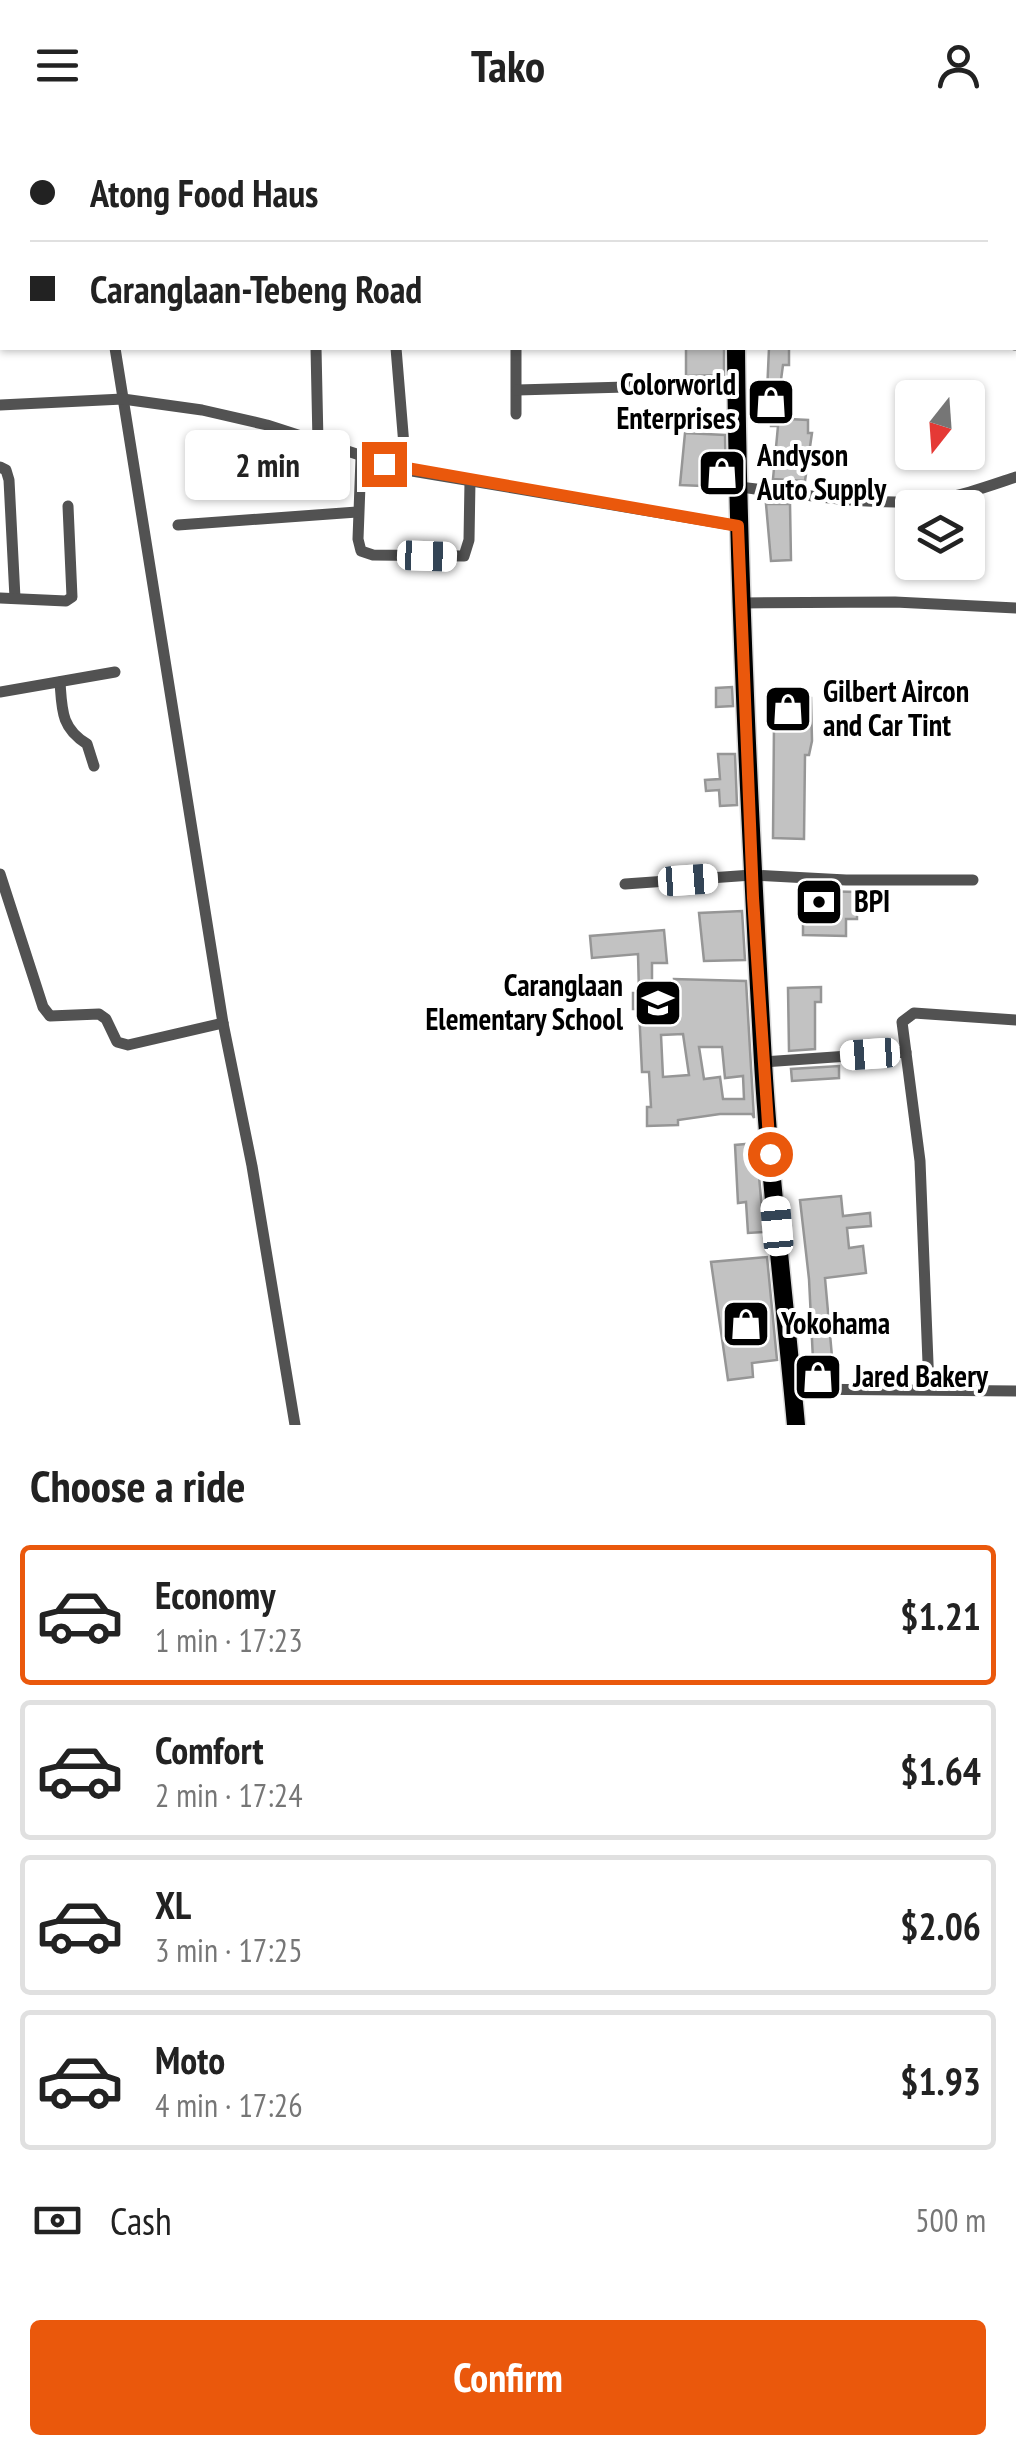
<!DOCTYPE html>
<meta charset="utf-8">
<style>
body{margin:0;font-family:"PT Sans Narrow",sans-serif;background:#f2f2f2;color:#222;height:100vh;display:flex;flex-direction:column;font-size:38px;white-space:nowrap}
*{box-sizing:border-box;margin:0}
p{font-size:32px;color:#767676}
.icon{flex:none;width:55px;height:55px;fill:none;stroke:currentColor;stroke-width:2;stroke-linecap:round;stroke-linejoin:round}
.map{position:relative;height:1295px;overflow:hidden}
.details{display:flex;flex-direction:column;background:#fff;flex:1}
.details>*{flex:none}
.top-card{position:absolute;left:0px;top:0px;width:1018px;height:220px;box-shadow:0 2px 8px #0004;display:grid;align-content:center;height:220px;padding:0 30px;background:#fff}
.needle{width:65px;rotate:197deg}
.controls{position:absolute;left:895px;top:250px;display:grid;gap:20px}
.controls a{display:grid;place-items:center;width:90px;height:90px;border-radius:10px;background:#fff;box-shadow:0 2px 8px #0004;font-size:50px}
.end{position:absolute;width:45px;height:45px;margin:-22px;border:12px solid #ea580c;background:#fff;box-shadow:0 0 0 5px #fff}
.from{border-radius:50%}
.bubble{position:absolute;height:70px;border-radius:10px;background:#fff;box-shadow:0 2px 8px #0004;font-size:32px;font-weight:700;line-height:70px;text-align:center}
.car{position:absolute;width:30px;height:60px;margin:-30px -15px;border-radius:12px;box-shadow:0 0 8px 2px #0007;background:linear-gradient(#fff 24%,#345 0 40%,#fff 0 76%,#345 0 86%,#fff 0)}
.top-card b{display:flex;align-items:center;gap:35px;height:95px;font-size:38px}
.top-card b+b{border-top:2px solid #e0e0e0}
.top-card i{width:25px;height:25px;background:#222}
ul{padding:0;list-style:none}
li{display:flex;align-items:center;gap:30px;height:140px;margin:0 20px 15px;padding:0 10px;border:5px solid #e0e0e0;border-radius:10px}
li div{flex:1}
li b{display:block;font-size:38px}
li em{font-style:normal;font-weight:700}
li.selected{border-color:#ea580c}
li>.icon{width:90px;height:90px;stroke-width:1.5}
h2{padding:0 30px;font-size:45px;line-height:120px}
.pay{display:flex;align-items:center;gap:25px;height:110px;padding:0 30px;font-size:38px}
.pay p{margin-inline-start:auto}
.button{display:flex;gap:20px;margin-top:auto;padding:20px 30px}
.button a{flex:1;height:115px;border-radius:10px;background:#ea580c;color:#fff;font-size:40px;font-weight:700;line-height:115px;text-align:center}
header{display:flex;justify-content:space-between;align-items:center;height:130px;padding:0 30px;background:#fff;font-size:45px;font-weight:700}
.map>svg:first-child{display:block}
.building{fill:#c2c2c2;stroke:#969696;stroke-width:2.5;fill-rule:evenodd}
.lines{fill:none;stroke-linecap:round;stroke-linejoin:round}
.primary-casing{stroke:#dbdbdb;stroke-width:21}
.minor{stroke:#525252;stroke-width:11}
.primary{stroke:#000;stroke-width:18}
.route{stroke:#ea580c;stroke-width:12}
.labels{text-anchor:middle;stroke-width:8;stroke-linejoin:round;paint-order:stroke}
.poi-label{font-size:30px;font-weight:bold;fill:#000;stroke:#fff;text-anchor:start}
</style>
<header><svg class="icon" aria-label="menu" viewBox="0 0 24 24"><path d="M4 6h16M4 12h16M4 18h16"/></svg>Tako<svg class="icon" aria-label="person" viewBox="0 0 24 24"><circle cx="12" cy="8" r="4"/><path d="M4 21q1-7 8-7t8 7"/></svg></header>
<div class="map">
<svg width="1016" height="1295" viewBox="0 0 1016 1295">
<rect width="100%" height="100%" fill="#fff"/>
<g class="building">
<polygon points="686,218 724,218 724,245 686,246"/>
<polygon points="769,218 789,218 789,235 783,235 780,257 789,257 789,289 808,290 808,303 812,303 805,351 773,349 778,296 771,296 771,285 766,285"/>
<polygon points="685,303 725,305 726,357 680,355"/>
<polygon points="766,374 790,374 791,430 771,431"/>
<polygon points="732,557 733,576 716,577 716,558"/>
<polygon points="783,567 811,568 812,611 809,625 805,625 804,709 773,708 774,594 783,593"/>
<polygon points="718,624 735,624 737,675 720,676 719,660 706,661 705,650 720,649"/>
<polygon points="818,761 857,762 857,789 846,789 846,806 803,805 803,793 818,793"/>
<polygon points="742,781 745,830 704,831 699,783"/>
<path d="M664 800 667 833H652V884L676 883 674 849 746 851 754 988 752 984H720L678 990V995L647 996V977H651L649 942H642L639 879H633V863H639L638 824 592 828 590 806ZM683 904 689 945 663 947 661 905ZM699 917H722L725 948 743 946 744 969H723L720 947 704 949Z"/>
<polygon points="821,857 821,872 815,872 815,919 789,921 788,858"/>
<polygon points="839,936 839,948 792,951 791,939"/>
<polygon points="756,1013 764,1102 748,1103 746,1072 738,1073 735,1015"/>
<polygon points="841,1066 843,1086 870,1083 871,1096 847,1098 849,1118 863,1116 866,1143 825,1148 834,1249 814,1250 809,1149 800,1070"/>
<polygon points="767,1127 777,1230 752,1233 753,1247 728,1250 711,1132"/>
</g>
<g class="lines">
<g class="primary-casing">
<g id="primary">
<polyline points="731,0 731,2"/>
<path d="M736 218C738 456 750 694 763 932 770 1053 785 1174 796 1295"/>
</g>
</g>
<g class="minor">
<polyline points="81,0 81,2"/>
<polyline points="557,0 557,2"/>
<polyline points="646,0 646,2"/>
<polyline points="1015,215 1016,215"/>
<polyline points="115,218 223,893 252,1036 295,1295"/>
<polyline points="316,218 318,312"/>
<polyline points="396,218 406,340"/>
<polyline points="516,218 516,284"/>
<polyline points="517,260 736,254"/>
<polyline points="0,275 123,269 202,280 267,295 406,340 738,396"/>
<polyline points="361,328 358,409 361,421 373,425 464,426 469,410 470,351"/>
<polyline points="0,337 6,340 9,350 15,468"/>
<path d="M739 357C802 364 870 377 933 370 962 366 989 356 1016 347"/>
<polyline points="178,395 357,382"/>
<polyline points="0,468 66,471 72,467 68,376"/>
<polyline points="742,473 895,472 1016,478"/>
<path d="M60 552C62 580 61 598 87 614L94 636"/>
<polyline points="0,562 115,542"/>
<polyline points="0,744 43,877 50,886 99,884 106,889 117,912 128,915 223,893"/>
<polyline points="625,754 752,745 846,750 973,750"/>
<polyline points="763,932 906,922"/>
<polyline points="929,1258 920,1031 902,892 914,883 1016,890"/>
<polyline points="792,1259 1016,1261"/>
</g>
<use href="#primary" class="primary"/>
</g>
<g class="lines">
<polyline class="route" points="384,334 738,396 753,768 770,1024"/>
</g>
<defs>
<g id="shop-square" transform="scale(2.5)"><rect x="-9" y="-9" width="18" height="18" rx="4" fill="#000" stroke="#fff"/><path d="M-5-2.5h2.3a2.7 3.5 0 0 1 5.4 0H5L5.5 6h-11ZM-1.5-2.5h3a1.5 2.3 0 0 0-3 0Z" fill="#fff"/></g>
<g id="bank-square" transform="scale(2.5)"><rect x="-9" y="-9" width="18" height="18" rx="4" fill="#000" stroke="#fff"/><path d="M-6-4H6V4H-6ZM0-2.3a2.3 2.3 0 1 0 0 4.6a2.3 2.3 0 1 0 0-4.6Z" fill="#fff"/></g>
<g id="school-square" transform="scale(2.5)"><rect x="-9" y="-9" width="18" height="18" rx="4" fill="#000" stroke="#fff"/><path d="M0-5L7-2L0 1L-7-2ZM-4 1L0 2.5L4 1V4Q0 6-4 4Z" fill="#fff"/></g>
</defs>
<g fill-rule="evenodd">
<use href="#shop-square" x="771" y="272"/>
<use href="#shop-square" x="722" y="343"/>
<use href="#shop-square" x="788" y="579"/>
<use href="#bank-square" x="819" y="772"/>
<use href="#school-square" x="658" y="873"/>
<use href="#shop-square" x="746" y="1194"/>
<use href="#shop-square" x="818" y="1247"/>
</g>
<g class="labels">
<g class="poi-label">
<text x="736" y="265" text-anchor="end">Colorworld<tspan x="736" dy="34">Enterprises</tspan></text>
<text x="757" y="336">Andyson<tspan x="757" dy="34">Auto Supply</tspan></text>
<text x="823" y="572">Gilbert Aircon<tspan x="823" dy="34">and Car Tint</tspan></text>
<text x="854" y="782">BPI</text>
<text x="623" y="866" text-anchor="end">Caranglaan<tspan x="623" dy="34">Elementary School</tspan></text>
<text x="781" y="1204">Yokohama</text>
<text x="853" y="1257">Jared Bakery</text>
</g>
</g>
</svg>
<div class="controls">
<a><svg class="needle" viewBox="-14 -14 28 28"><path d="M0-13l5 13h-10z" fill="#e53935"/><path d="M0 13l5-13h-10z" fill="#767676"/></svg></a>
<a><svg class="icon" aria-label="layers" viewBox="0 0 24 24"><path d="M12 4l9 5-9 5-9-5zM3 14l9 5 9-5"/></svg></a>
</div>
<i class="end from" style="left:770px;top:1024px"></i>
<i class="end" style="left:384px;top:334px"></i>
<div class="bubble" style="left:185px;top:300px;width:165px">2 min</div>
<i class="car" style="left:427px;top:426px;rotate:92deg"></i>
<i class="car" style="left:688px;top:750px;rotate:86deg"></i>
<i class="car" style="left:870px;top:924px;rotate:266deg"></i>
<i class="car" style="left:777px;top:1096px;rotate:355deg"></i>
<div class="top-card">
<b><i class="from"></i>Atong Food Haus</b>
<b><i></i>Caranglaan-Tebeng Road</b>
</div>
</div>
<section class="details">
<h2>Choose a ride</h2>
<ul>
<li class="selected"><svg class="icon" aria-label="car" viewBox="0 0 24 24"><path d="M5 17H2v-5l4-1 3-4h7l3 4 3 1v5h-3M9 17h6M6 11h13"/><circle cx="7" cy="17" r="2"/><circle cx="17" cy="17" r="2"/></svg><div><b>Economy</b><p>1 min · 17:23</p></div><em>$1.21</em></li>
<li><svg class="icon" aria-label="car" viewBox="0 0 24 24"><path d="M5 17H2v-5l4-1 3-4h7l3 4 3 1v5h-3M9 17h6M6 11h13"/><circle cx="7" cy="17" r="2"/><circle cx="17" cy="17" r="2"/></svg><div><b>Comfort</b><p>2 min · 17:24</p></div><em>$1.64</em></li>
<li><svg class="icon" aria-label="car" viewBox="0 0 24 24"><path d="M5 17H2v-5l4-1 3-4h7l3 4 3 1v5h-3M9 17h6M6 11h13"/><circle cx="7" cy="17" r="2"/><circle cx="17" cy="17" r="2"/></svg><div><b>XL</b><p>3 min · 17:25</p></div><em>$2.06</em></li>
<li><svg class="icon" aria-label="car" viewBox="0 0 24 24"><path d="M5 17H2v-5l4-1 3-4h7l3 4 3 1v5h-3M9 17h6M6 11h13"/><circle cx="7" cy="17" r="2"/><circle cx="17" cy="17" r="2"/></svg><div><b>Moto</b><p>4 min · 17:26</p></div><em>$1.93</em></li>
</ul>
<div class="pay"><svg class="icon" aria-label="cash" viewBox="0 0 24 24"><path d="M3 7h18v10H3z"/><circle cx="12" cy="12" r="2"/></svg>Cash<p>500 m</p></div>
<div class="button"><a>Confirm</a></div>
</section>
